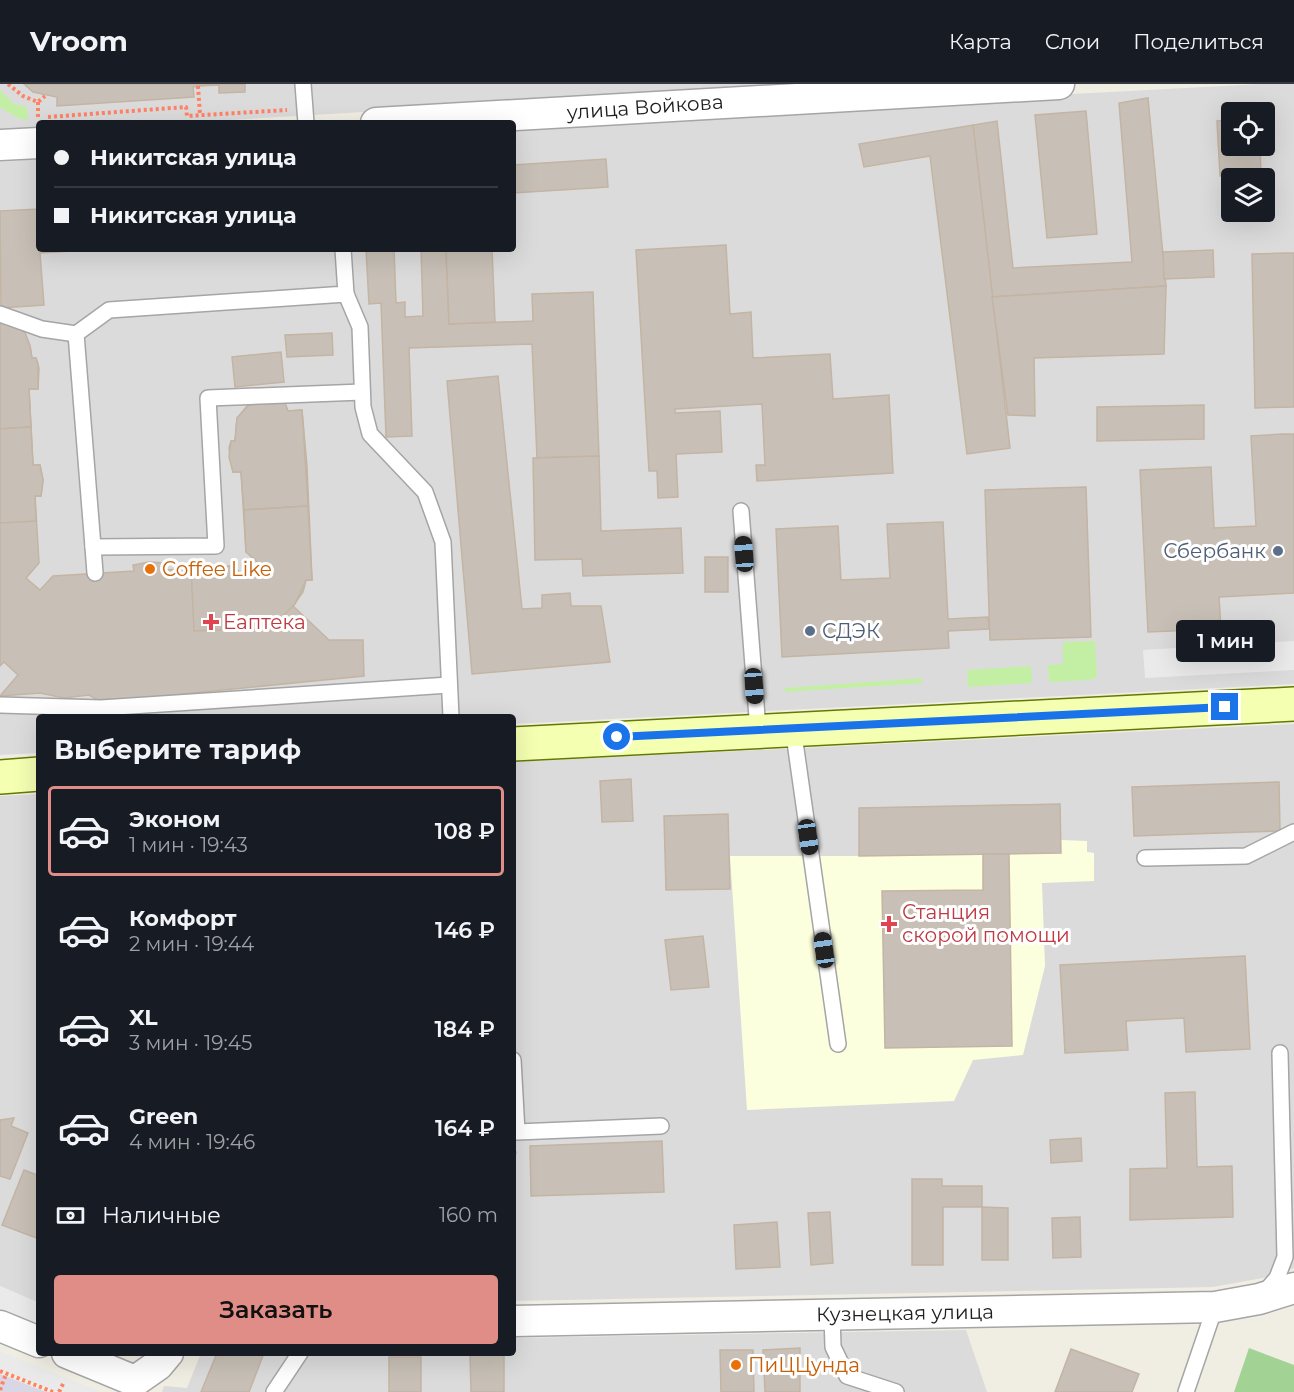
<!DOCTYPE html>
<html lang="ru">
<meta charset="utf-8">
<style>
body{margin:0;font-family:Montserrat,sans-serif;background:#20242c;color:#f1f3f6;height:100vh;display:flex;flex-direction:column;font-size:22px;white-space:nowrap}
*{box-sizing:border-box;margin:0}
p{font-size:20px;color:#9ea1a6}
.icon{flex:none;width:33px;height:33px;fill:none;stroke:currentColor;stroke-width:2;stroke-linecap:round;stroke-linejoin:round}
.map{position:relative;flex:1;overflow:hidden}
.panel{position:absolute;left:36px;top:630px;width:480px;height:642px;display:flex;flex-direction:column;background:#171b24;border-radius:6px;box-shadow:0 6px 24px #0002}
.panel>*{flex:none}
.hud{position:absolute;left:36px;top:36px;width:480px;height:132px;border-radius:6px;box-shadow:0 6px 24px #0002;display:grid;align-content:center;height:132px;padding:0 18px;background:#171b24}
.controls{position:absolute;left:1221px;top:18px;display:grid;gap:12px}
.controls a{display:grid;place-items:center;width:54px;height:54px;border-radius:6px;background:#171b24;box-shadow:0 6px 24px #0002;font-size:30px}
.end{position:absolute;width:27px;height:27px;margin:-14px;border:8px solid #1a73e8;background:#fff;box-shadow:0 0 0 3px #fff}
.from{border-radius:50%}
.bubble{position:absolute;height:42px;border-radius:6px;background:#171b24;box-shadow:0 6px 24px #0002;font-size:20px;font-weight:600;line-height:42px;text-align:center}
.car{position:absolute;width:18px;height:36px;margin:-18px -9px;border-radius:8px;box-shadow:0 0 4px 2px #0007;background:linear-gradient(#222 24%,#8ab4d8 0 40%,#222 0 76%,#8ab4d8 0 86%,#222 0)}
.hud b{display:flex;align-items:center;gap:21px;height:57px;font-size:22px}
.hud b+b{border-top:2px solid #363941}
.hud i{width:15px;height:15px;background:#f1f3f6}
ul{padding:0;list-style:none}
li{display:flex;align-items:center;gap:18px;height:90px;margin:0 12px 9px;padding:0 6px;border:3px solid transparent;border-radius:6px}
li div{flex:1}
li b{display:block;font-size:22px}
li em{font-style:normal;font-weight:600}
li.active{border-color:#e08d87}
li>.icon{width:54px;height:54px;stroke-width:1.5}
h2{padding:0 18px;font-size:27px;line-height:72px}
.pay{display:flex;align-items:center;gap:15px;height:66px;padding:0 18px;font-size:22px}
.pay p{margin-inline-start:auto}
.primary-button{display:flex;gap:12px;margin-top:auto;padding:12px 18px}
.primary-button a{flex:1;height:69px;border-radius:6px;background:#e08d87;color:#111;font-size:24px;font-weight:600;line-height:69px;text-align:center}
header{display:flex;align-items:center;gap:36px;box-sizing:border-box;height:84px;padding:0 30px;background:#171b24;border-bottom:2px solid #363941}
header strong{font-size:28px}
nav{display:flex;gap:33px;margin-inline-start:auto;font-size:21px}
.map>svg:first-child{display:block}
.residential{fill:#dcdbdb;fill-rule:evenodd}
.education{fill:#fcffdd}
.grass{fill:#c3efa5}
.forest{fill:#a2d394}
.parking{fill:#eaeaea}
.plaza{fill:#d9d7e6}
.building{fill:#c8c0b6;stroke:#c3b4a4;stroke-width:1.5}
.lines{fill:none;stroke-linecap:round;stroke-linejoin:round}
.lane-casing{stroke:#a5a5a5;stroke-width:18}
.street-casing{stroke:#a5a5a5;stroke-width:33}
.secondary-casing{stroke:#637a00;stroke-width:36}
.path{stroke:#ff8265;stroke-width:4;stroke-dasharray:3 3;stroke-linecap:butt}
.lane{stroke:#fff;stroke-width:15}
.street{stroke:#fff;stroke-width:30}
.secondary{stroke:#f5ffb2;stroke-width:33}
.route{stroke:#1a73e8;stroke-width:8}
.service-dot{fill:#5c6f8a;stroke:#fff;stroke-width:2}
.food-dot{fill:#e8710a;stroke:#fff;stroke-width:2}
.health-dot{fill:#e0444e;stroke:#fff;stroke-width:2}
.labels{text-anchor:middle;stroke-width:6;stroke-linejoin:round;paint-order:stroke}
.street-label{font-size:20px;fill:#1e1e1e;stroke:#fff}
.service-label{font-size:20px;fill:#4e5e75;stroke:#fff;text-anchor:end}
.food-label{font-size:20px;fill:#c56008;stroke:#fff;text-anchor:start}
.health-label{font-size:20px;fill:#be3a42;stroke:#fff;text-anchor:start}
</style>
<header>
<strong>Vroom</strong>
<nav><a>Карта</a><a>Слои</a><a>Поделиться</a></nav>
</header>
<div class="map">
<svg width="1294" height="1308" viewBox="0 0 1294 1308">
<rect width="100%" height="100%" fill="#f0ede3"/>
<g class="residential">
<polygon points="0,0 831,0 181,39 39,39 39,45 0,46"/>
<path d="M1261 0H1294V600L513 640V633H39V669L0 671V78L39 75V165H513V44L843 22ZM1232 28H1264V62H1232ZM1232 94H1264V128H1232Z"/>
<polygon points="1294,640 1294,1184 1279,1191 1213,1203 513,1217 513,678"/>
<polygon points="39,710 39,1219 0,1202 0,712"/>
<polygon points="966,1246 987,1308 162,1308 164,1302 187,1304 201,1269 513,1269 513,1254"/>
</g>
<polygon class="education" points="1060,720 1061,756 1087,757 1087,768 1094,769 1094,797 1042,799 1045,882 1023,971 973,976 954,1017 747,1026 730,772 859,772 859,724"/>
<g class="grass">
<polygon points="0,6 14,20 27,23 28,36 18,34 0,23"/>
<polygon points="1095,557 1097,593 1090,596 1049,598 1048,581 1063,580 1063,558"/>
<polygon points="1031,582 1032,599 968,603 967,586"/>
<polygon points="922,594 922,599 785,608 785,604"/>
</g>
<polygon class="forest" points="1249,1264 1294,1281 1294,1308 1234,1308"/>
<g class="parking">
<polygon points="1294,557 1294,586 1145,594 1143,566"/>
<polygon points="0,1202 39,1219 39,1243 0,1227"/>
<polygon points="0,1267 102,1308 59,1308 0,1285"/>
</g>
<polygon class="plaza" points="0,1290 46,1308 0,1308"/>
<g class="building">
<polygon points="24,0 245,0 245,8 219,9 219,1 198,2 193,3 194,13 57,22 57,13 33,8"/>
<polygon points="1148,14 1166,202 992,213 973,41 997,37 1013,184 1132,178 1119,19"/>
<polygon points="1086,27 1097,150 1047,154 1035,31"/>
<polygon points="1232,36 1232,62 1260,62 1261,90 1220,92 1217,37"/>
<polygon points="973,41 1010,364 967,370 930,72 864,83 859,60"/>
<polygon points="606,75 608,103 513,109 513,81"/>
<polygon points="39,125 39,165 105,165 40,169 44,221 1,224 0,127"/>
<polygon points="726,161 730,230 751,228 753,274 830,270 833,315 889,311 893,389 757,397 756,381 765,381 762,320 675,325 675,329 720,327 722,368 676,370 678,413 658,414 657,387 649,387 636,166"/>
<polygon points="366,165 394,165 396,219 405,218 405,233 423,232 421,165 446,165 449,240 533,237 532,210 593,208 599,372 537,374 532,260 409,264 412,352 386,353 381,219 369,220"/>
<polygon points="446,165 492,165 495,238 449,240"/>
<polygon points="1213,166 1214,193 1164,195 1163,168"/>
<polygon points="1286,169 1294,169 1294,323 1255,324 1252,170"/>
<polygon points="1166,202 1164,270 1034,274 1035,332 1008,331 992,213"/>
<polygon points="0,236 15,240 25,249 30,262 32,274 36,274 39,284 38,305 29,305 33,381 40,381 43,396 41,412 35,412 39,479 26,494 40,506 53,492 134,487 133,481 149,478 165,479 165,486 233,482 247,495 261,481 246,468 241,388 233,388 229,364 231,357 235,357 237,334 248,321 284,317 288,327 302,326 307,382 312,496 306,496 303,508 293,522 329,556 363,556 364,592 101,618 89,611 64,614 40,609 0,612 18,591 4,578 0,582"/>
<polygon points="0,236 15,240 25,249 30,262 32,274 36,274 38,280 38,305 29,305 31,343 0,345"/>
<polygon points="332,249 333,271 287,273 285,251"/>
<polygon points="281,268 284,298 235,303 232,273"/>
<polygon points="498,292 522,525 542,524 542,511 570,509 571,522 601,522 610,578 472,590 447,297"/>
<polygon points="284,317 288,327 302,326 308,422 244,426 241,388 233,388 229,373 231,357 235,357 237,334 251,319"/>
<polygon points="1204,321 1204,355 1097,357 1097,323"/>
<polygon points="31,343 33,381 40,381 43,396 41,412 35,412 36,437 0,439 0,345"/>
<polygon points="1283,350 1294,350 1294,509 1219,513 1221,545 1148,548 1140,386 1211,383 1214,444 1256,442 1251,352"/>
<polygon points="599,372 601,447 681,444 683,489 583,492 582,475 535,476 533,374"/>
<polygon points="1086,403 1091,553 990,556 985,406"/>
<polygon points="308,422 312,496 306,496 295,520 283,532 268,538 269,544 194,547 191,484 233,482 247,495 261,481 246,468 244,426"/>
<polygon points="943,438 948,535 988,533 989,545 948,547 949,564 782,573 776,445 838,442 841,496 890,494 887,440"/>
<rect x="705" y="473" width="23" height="35"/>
<polygon points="631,695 633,737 602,738 600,697"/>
<polygon points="1279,698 1280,747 1134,752 1132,703"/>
<polygon points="1060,720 1061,769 859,772 859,724"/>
<polygon points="728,730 730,805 666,806 664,732"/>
<polygon points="983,770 1009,770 1012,962 885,964 882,807 983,806"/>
<polygon points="703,852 709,903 671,906 665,856"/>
<polygon points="1245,872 1250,965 1186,968 1184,934 1126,937 1128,966 1065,969 1060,881"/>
<polygon points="1195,1008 1197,1083 1232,1082 1233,1133 1130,1136 1130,1085 1167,1084 1165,1009"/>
<polygon points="14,1034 11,1042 28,1049 10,1095 0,1092 0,1036"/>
<polygon points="1081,1054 1082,1077 1051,1079 1050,1056"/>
<polygon points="662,1057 664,1108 531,1112 530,1062"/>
<polygon points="24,1086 37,1091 39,1086 39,1155 2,1141"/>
<polygon points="912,1095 942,1095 942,1102 982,1102 982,1123 943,1123 943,1181 912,1181"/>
<polygon points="982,1123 1008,1124 1008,1176 982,1176"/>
<polygon points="830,1128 833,1179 811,1181 808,1129"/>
<polygon points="1080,1133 1081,1173 1053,1174 1052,1134"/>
<polygon points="777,1138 780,1183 736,1185 734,1141"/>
<polygon points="800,1264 800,1308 765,1308 763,1266"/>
<polygon points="1071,1265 1139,1290 1132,1308 1055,1308"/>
<polygon points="720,1266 753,1266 754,1308 721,1308"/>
<polygon points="217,1269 264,1269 249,1308 201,1308"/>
<polygon points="470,1271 504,1271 504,1308 471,1308"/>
<rect x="389" y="1273" width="32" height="35"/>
</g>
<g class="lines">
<g class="lane-casing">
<g id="lane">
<polyline points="303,0 306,39"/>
<polyline points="346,210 360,243 363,323 370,350 425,408 443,458 451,633"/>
<polyline points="0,230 42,245 76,250 109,226 346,210 343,165"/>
<polyline points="76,250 93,463 216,462 208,314 362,308"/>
<polyline points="741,427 758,646"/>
<polyline points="93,463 95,489"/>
<polyline points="0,621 101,624 449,601"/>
<polyline points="793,644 838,960"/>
<polyline points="1145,774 1246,772 1294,748"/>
<polyline points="513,976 517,1048 661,1042"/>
<polyline points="1264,1209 1277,1194 1285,1173 1280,969"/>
<polyline points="832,1231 833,1263 847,1292 896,1308"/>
<polyline points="274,1308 300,1269"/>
<polyline points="1186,1308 1215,1223"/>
</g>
</g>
<g class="street-casing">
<g id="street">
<polyline points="376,39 1059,0"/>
<polyline points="0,61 39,59"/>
<polyline points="513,1237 1215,1223 1259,1215 1294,1204"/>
<polyline points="0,1242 39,1258"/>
<polyline points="67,1269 135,1297"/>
<polyline points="135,1297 158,1281 168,1269"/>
</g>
</g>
<g class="secondary-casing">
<g id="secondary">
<polyline points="513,660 1294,620"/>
<polyline points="0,693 39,690"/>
</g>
</g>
<g class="path">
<polyline points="8,0 23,12 38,18 45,12"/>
<polyline points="198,2 200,31"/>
<polyline points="38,18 38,33"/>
<polyline points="48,33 186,23 187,32 287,26"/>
<polyline points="513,1076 515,1066"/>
<polyline points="0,1287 53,1308"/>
<polyline points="0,1306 6,1290"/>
<polyline points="59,1308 64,1298"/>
</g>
<use href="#lane" class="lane"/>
<use href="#street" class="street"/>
<use href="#secondary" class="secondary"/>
</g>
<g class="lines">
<polyline class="route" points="617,653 1225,623"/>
</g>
<g class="service-dot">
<circle cx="1278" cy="467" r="6"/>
<circle cx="810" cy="547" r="6"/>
</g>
<g class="food-dot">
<circle cx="150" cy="485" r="6"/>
<circle cx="736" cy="1281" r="6"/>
</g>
<g class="health-dot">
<path d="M208 529h6v6h6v6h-6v6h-6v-6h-6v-6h6z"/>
<path d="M886 831h6v6h6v6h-6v6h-6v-6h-6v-6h6z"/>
</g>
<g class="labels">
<g class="street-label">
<text transform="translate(645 23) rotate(-4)" y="7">улица Войкова</text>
<text transform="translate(905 1229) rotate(-1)" y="7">Кузнецкая улица</text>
</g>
<g class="service-label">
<text x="1266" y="474">Сбербанк</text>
<text x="822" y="554" text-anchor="start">СДЭК</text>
</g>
<g class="food-label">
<text x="162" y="492">Coffee Like</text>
<text x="748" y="1288">ПиЦЦунда</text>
</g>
<g class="health-label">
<text x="223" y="545">Еаптека</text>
<text x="902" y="835">Станция<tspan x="902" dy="23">скорой помощи</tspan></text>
</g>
</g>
</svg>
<div class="controls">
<a><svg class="icon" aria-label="locate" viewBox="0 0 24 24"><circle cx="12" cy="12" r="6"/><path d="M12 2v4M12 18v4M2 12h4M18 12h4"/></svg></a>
<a><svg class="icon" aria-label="layers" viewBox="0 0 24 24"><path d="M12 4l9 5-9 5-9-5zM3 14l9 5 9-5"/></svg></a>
</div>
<i class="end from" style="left:617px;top:653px"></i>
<i class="end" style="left:1225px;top:623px"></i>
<div class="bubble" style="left:1176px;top:536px;width:99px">1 мин</div>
<i class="car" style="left:744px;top:470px;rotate:356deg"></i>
<i class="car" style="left:754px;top:602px;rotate:176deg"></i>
<i class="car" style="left:808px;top:753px;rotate:172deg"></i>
<i class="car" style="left:824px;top:866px;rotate:352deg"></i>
<div class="hud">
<b><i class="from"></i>Никитская улица</b>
<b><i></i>Никитская улица</b>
</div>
<section class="panel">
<h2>Выберите тариф</h2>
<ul>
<li class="active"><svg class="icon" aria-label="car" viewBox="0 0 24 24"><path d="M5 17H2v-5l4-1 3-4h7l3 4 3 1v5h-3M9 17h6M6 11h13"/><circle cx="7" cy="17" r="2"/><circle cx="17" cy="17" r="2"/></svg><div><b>Эконом</b><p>1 мин · 19:43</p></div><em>108 ₽</em></li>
<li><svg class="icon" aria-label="car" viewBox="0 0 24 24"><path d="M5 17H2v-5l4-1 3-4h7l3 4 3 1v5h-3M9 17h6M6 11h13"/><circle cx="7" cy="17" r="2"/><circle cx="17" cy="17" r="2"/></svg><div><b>Комфорт</b><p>2 мин · 19:44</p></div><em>146 ₽</em></li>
<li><svg class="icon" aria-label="car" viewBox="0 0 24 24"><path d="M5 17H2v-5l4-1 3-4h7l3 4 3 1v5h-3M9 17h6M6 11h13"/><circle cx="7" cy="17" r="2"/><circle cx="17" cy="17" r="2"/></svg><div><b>XL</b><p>3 мин · 19:45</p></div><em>184 ₽</em></li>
<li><svg class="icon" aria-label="car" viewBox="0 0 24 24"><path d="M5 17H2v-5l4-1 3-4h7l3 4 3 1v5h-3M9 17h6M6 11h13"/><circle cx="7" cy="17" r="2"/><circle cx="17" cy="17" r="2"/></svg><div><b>Green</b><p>4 мин · 19:46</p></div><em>164 ₽</em></li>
</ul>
<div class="pay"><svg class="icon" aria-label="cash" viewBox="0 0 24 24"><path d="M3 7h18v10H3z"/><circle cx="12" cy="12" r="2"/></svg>Наличные<p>160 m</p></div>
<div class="primary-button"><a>Заказать</a></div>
</section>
</div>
